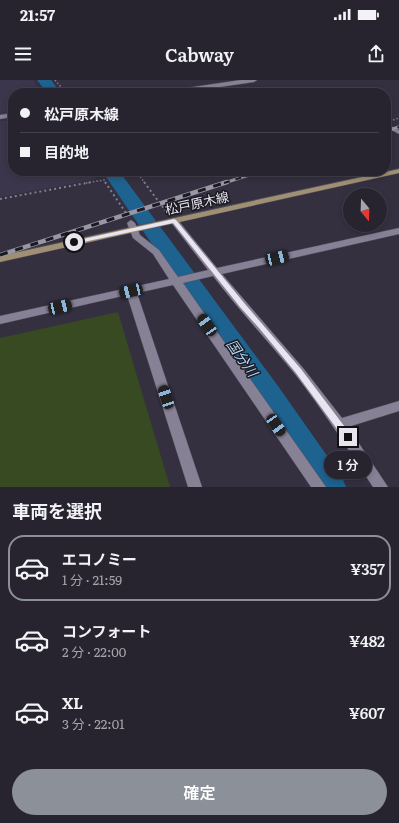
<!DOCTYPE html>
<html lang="ja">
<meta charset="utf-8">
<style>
body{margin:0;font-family:Literata,"Noto Sans JP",serif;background:#2f2c38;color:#f1f3f6;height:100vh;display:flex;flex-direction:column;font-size:15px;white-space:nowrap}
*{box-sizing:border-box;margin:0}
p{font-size:13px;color:#a4a4ab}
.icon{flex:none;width:22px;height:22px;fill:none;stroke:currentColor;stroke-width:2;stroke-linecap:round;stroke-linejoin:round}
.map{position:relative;height:407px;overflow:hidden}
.panel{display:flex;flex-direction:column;background:#272430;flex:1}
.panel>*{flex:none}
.guide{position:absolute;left:8px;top:8px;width:383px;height:88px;border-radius:16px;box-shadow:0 2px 6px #0003,0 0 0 1px #43414c;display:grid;align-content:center;height:88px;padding:0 12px;background:#272430}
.needle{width:26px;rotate:161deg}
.controls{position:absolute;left:343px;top:108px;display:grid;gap:8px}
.controls a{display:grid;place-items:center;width:44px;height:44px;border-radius:50%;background:#272430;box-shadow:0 2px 6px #0003,0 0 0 1px #43414c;font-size:20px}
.end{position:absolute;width:18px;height:18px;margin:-9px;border:5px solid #e8e5f0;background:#111;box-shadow:0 0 0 2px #111}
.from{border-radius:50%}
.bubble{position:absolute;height:28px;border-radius:14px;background:#272430;box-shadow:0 2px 6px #0003,0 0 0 1px #43414c;font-size:13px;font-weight:600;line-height:28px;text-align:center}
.car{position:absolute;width:12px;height:24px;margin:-12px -6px;border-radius:5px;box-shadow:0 0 3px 1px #0007;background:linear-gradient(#222 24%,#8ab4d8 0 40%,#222 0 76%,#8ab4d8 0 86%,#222 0)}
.guide b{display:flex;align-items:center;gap:14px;height:38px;font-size:15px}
.guide b+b{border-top:1px solid #43414c}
.guide i{width:10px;height:10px;background:#f1f3f6}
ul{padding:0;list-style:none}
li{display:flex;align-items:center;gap:12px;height:66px;margin:0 8px 6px;padding:0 4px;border:2px solid transparent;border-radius:16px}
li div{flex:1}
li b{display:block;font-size:15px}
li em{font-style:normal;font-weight:600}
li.active{border-color:#8c9099}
li>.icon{width:36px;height:36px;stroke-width:1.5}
h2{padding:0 12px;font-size:18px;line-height:48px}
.cta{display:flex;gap:8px;margin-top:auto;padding:8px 12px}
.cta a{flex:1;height:46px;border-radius:24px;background:#8c9099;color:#fff;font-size:16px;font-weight:600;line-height:46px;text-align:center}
.status{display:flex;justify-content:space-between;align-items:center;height:28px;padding:0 20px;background:#272430;direction:ltr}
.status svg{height:11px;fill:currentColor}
header{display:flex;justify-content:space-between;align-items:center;height:52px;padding:0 12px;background:#272430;font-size:18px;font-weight:600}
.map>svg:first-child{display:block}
.built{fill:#3c364c}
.green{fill:#374a21}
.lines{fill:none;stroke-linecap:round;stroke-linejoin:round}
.river{fill:#1e628f;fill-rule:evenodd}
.lane-casing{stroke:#514d5b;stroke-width:1}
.street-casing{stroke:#514d5b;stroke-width:1}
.secondary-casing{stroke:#514d5b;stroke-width:1}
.path-far1{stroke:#827f8d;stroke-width:1.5;stroke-dasharray:1.5 2;stroke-linecap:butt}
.path{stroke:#827f8d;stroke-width:2;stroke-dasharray:2 3;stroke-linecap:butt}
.lane{fill:#868195;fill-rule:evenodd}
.street{fill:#868195;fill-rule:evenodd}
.secondary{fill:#a09073;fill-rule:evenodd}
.rail-far1-casing{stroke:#9a97a4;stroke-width:3}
.rail-casing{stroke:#9a97a4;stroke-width:4.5}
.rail-far1{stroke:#1b1921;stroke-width:2;stroke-dasharray:6;stroke-linecap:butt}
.rail{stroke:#1b1921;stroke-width:3;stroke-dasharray:8;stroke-linecap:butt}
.route{fill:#e8e5f0}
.labels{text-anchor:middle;stroke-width:3;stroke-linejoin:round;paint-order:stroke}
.street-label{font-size:13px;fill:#e8e5f0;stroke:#1b1921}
.water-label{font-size:14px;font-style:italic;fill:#b7d8f3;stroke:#1b1921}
</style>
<div class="status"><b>21:57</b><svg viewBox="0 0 49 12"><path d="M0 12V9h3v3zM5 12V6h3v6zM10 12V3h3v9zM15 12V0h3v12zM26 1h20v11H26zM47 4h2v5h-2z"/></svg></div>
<header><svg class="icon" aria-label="menu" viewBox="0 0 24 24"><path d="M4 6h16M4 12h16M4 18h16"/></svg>Cabway<svg class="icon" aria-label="share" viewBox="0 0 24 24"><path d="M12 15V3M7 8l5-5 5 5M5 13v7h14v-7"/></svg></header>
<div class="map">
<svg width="399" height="407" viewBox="0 0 399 407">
<rect width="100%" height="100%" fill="#343040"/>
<g class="built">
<polygon points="0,0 33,0 41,13 13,13 13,32 0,33"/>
<polygon points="13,40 13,91 90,91 96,99 0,117 0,41"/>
</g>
<polygon class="green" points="118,232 170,407 0,407 0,258"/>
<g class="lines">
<g class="river">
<polygon points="37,0 51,0 61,13 47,13"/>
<polygon points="102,91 119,91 278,306 342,397 346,407 315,407 260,322"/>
</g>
<g class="lane-casing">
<polygon id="lane" points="386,44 399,50 399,54 386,47"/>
</g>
<g class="street-casing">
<g id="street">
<polygon points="241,0 257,0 254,2 179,13 163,13 166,11"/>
<polygon points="13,33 13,37 0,39 0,35"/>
<path d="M174 138 177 139 217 188 399 148V154L222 194 303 288 342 338 399 321V331L348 347 388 407H373C348 369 323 330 295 294 268 261 239 230 213 196L183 203 326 407H311L173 205 137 213 202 407H188L127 215 0 244V236L169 199 153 174 133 158 127 143 131 140 135 143 140 155 159 170 178 197 208 190 170 141Z"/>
</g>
</g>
<g class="secondary-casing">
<polygon id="secondary" points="399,89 399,93 0,182 0,176"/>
</g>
<g class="path-far1">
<polyline points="55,0 66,13"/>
<polyline points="393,40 399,38"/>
<polyline points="136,91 145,103"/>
<polyline points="138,94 155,91"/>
<polyline points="86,103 104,100 106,103"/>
</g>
<g class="path">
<polyline points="105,102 128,136"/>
<polyline points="144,102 168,134"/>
<polyline points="0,119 92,102"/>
</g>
<use href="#lane" class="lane"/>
<use href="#street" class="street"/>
<use href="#secondary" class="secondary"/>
<g class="rail-far1-casing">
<g id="rail-far1">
<polyline points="386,51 399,47"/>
<polyline points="224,103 262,91"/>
</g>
</g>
<g class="rail-casing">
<polyline id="rail" points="0,175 227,102"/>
</g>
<use href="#rail-far1" class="rail-far1"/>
<use href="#rail" class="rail"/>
</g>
<polygon class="route" points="174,139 176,140 245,224 301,289 351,355 352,357 351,360 345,360 296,293 259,248 240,227 173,143 74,164 71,162 74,161"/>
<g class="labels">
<g class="street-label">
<text transform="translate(197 123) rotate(-12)" y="5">松戸原木線</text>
</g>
<g class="water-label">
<text transform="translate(242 278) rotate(55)" y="5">国分川</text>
</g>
</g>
</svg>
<div class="controls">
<a><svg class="needle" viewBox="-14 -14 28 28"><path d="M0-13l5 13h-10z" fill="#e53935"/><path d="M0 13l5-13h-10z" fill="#a4a4ab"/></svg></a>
</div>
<i class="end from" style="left:74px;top:162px"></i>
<i class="end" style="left:348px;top:357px"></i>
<div class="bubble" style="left:324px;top:371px;width:48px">1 分</div>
<i class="car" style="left:277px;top:178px;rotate:77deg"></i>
<i class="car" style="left:131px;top:211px;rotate:257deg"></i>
<i class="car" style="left:60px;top:227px;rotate:77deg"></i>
<i class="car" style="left:207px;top:245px;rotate:325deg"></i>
<i class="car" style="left:166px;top:317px;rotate:342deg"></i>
<i class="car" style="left:276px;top:345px;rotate:145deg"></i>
<div class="guide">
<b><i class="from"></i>松戸原木線</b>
<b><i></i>目的地</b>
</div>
</div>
<section class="panel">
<h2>車両を選択</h2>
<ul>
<li class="active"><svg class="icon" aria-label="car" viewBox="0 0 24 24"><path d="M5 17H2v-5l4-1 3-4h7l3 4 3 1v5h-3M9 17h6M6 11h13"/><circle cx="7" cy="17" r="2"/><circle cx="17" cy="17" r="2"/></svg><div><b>エコノミー</b><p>1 分 · 21:59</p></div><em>¥357</em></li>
<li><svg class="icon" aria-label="car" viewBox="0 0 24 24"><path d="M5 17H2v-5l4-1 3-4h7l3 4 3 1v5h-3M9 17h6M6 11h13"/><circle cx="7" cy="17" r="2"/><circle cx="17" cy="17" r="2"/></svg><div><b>コンフォート</b><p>2 分 · 22:00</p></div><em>¥482</em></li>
<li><svg class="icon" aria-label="car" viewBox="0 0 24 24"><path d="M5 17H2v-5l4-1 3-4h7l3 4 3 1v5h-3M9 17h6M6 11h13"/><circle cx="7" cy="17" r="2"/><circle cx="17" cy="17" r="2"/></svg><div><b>XL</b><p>3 分 · 22:01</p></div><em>¥607</em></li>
</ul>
<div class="cta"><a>確定</a></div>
</section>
